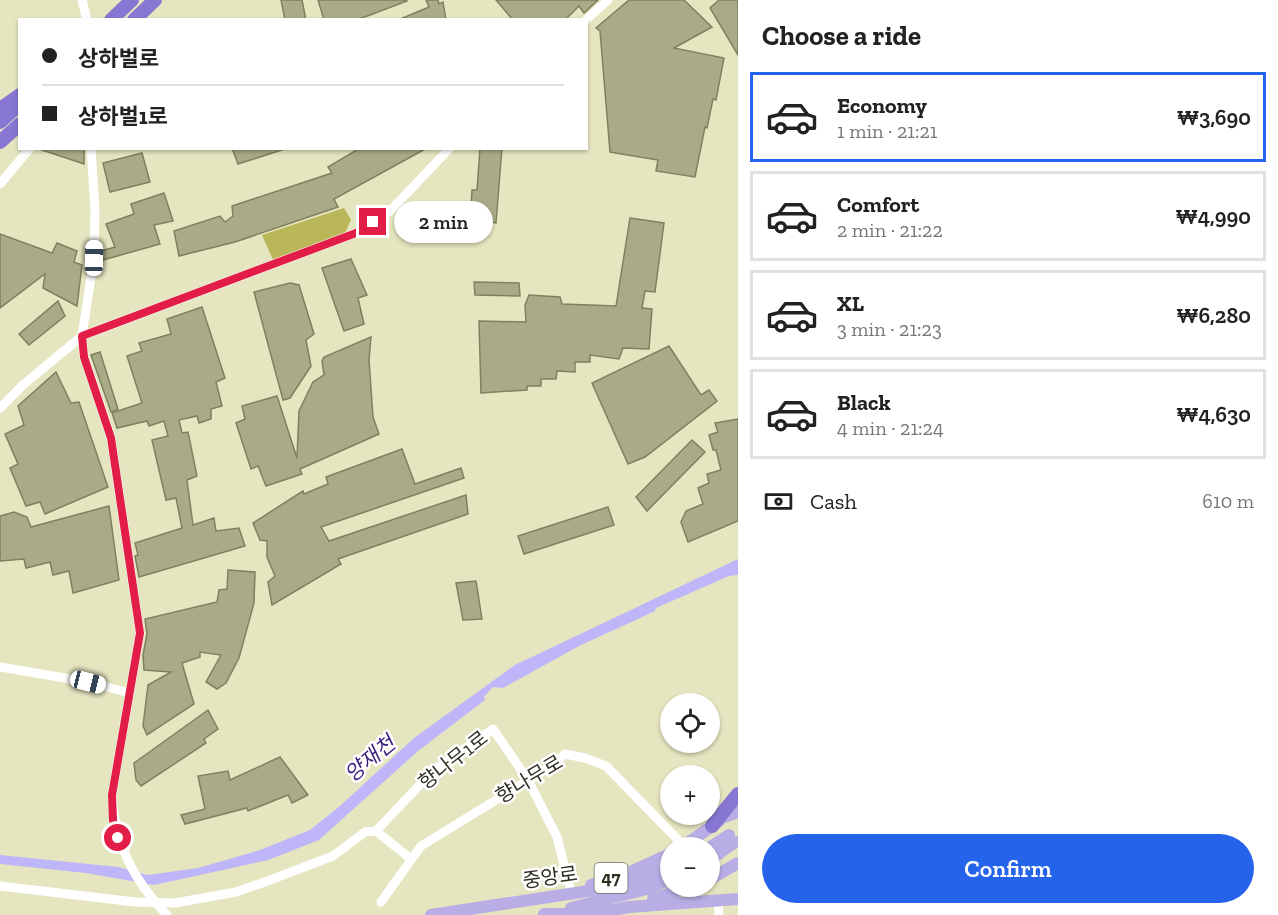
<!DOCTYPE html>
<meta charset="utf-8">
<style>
body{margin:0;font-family:"Zilla Slab","Noto Sans KR",serif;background:#f6f6f6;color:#222;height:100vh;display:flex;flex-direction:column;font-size:22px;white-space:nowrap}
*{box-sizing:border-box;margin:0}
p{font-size:20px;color:#767676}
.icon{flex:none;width:33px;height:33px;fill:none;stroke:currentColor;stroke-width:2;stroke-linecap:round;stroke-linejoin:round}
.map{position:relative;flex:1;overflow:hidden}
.side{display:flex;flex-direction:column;background:#fff;width:540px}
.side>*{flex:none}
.top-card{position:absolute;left:18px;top:18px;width:570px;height:132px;border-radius:0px;box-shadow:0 2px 4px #0004;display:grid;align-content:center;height:132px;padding:0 24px;background:#fff}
.tools{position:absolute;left:660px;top:693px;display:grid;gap:12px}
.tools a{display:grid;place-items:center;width:60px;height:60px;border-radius:50%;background:#fff;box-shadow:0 2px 4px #0004;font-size:30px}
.end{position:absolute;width:27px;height:27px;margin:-14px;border:8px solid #e11d48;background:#fff;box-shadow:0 0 0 3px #fff}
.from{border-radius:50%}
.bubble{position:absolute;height:42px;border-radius:21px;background:#fff;box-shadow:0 2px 4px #0004;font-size:20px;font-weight:600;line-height:42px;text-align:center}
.car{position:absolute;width:18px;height:36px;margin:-18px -9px;border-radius:8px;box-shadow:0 0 4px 2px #0007;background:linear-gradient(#fff 24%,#345 0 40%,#fff 0 76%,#345 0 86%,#fff 0)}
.top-card b{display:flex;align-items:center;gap:21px;height:57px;font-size:22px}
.top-card b+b{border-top:2px solid #e0e0e0}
.top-card i{width:15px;height:15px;background:#222}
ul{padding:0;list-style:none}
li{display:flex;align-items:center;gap:18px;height:90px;margin:0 12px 9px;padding:0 12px;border:3px solid #e0e0e0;border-radius:0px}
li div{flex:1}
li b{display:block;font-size:22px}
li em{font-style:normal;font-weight:600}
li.active{border-color:#2563eb}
li>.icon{width:54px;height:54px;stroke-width:1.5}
h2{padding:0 24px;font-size:27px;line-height:72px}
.pay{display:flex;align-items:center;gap:15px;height:66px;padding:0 24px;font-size:22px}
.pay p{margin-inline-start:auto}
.button{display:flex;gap:12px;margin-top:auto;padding:12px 24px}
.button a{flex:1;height:69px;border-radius:36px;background:#2563eb;color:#fff;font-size:24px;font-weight:600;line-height:69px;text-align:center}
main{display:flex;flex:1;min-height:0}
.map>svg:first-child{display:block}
.forest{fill:#b9b758}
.water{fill:#bfb6fa}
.building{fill:#aaaa87;stroke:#80805e;stroke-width:1.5}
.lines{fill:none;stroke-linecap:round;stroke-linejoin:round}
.minor{stroke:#fff;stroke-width:9}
.major{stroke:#b8ade4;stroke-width:12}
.highway{stroke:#8877d2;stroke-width:14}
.route{stroke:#e11d48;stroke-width:8}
.labels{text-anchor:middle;stroke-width:5;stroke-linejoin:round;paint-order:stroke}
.shield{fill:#fff;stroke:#6e6e64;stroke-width:1.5}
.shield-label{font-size:18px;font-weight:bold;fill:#303022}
.street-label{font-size:20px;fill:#303022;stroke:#fff}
.water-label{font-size:21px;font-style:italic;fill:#3e2280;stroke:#fff}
</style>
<main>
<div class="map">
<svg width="738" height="915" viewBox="0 0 738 915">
<rect width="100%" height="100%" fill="#e5e5c0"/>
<polygon class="forest" points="344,208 351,220 345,233 273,260 262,235"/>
<polygon class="water" points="738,559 738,575 729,576 656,608 655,611 579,646 503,688 493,687 484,697 485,700 418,751 319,840 268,860 154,885 86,873 0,864 0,855 118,867 148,875 198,868 260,850 310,830 340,806 414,738 515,665"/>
<g class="building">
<polygon points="281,0 302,0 306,20 285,20"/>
<polygon points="318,0 406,0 407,1 357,20 324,20"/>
<polygon points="426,0 438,0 439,4 443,2 446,20 398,20 429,7"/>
<polygon points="496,0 598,0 584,13 579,6 565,20 513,20"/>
<polygon points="629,0 684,0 712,27 674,48 724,58 716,100 713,99 707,128 705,127 695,177 656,171 658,160 610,152 600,31 596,28"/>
<polygon points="719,0 738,0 738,55 710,8"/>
<polygon points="43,148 84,148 84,164 42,150"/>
<polygon points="232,148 282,148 282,150 238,164"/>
<polygon points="360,148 427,148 334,199 338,207 235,242 179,256 174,231 220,216 225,222 233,216 232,206 332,173 328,167"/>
<polygon points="480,148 502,148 496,223 470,220 472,190 477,190"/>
<polygon points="142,153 150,182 110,192 103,163"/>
<polygon points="164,193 173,221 154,225 160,244 103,260 101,251 115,247 106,224 134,214 131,204"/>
<polygon points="630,218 664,223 655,292 645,291 642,308 652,309 649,349 623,348 619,359 590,355 590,362 575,362 575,372 557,371 556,379 541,379 541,386 527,386 527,390 481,393 479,321 526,322 525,305 529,295 560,297 562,304 616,306"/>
<polygon points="0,234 52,253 57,243 77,251 74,262 82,265 77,306 43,288 45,274 0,308"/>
<polygon points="351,259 367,295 358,298 364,324 344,331 322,268"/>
<polygon points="474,282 519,283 520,296 475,295"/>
<polygon points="290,283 299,285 314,334 306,340 311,366 290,398 283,400 254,292"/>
<polygon points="58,301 65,316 29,345 19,334"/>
<polygon points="202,307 225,378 216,382 222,406 211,409 211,419 199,423 197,416 179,420 182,433 188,432 197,476 187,480 193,525 214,518 216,531 239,528 245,546 139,577 135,556 138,555 135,543 182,528 176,498 166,500 152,440 168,436 164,421 149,426 147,421 117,428 112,413 142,403 127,356 142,351 139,343 171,334 167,319"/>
<polygon points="371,337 369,360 373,417 379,434 300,469 302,474 266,486 258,466 251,469 236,423 245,419 242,406 277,396 297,458 299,411 313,382 324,375 322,361 324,357"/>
<polygon points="669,346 701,395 709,390 717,401 645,457 628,464 592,383"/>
<polygon points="100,352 118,409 111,412 91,355"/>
<polygon points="56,372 71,403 79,402 108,487 45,514 40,502 26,506 10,468 18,464 5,434 24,425 18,406"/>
<polygon points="738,419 738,521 688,542 681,522 686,511 703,504 698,488 709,483 707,474 721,470 716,450 713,450 709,435 718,432 715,423"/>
<polygon points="692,440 705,452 647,511 636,497"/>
<polygon points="402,449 415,484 461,468 464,478 321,527 329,541 466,495 468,514 338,559 341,564 272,605 268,582 275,576 267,557 267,541 260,540 253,523 303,491 304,494 328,484 326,477"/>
<polygon points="109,506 119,580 73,593 69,571 53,575 50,562 26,568 24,559 0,561 0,516 14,512 27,517 31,527"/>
<polygon points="608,507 614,525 524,554 518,536"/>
<polygon points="228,570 255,572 254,603 239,658 226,683 217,689 206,682 221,655 200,652 200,657 182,663 194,704 147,735 143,726 148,685 171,672 144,670 143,655 147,634 145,619 217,602 219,590 227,589"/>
<polygon points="476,581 482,619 463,620 456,583"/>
<polygon points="208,710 218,729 204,739 206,743 141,786 136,780 134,763"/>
<polygon points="280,757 308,795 292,803 288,795 248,811 247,808 185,824 181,815 205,809 198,776 228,771 230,780"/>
</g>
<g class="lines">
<g class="minor">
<polyline points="82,0 87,20"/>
<polyline points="586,20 608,0"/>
<path d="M91 148 95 210 94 258 82 336 84 356 111 438 140 633 112 795C115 844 133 880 167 915"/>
<polyline points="0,184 30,148"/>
<polyline points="0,408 23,385 82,336 356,233 390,211 450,148"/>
<polyline points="0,667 88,682 130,693"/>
<polyline points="411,859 376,831 434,770 493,729 528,780 557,837 570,888"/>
<polyline points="0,886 135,902 175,903 236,892 262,883 333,856 365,832 376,831"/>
<polyline points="718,900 719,915"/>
<polyline points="381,902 421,846 550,767 565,754 585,758 606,766 684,846"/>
</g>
<g class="major">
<polyline points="722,818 738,812"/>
<polyline points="681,848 719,821"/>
<polyline points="709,848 729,835"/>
<polyline points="710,860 735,842"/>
<polyline points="710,879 738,863"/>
<polyline points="591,885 628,873 670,854"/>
<polyline points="653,899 693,886"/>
<polyline points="571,908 647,889 670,879"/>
<polyline points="544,914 592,914 629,907 738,899"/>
<polyline points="431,915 621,886 670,868"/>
</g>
<g class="highway">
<polyline points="111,20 132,0"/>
<polyline points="134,20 155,0"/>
<polyline points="0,109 20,95"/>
<polyline points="0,122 20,104"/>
<polyline points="0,142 20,124"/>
<polyline points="712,826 738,794"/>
</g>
</g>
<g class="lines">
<polyline class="route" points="118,838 113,820 112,795 140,633 111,438 84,357 82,336 356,233 373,222"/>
</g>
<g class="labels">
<rect class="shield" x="594.5" y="863" width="33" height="30" rx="4.5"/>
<g class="shield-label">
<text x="611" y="884">47</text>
</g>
<g class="street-label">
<text transform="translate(453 760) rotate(-38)" y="7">향나무1로</text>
<text transform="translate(529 779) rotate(-31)" y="7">향나무로</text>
<text transform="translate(550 877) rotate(-8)" y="7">중앙로</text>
</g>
<g class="water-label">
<text transform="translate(370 759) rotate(-40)" y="7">양재천</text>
</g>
</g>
</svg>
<div class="tools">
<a><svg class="icon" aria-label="locate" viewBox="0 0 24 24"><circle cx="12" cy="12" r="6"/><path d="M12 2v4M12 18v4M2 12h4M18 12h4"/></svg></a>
<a>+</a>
<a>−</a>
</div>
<i class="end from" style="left:118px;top:838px"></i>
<i class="end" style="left:373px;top:222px"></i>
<div class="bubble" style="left:394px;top:201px;width:99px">2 min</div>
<i class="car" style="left:94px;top:258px;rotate:1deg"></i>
<i class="car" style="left:88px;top:682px;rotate:104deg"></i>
<div class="top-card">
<b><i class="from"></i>상하벌로</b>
<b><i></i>상하벌1로</b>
</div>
</div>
<section class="side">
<h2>Choose a ride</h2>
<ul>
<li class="active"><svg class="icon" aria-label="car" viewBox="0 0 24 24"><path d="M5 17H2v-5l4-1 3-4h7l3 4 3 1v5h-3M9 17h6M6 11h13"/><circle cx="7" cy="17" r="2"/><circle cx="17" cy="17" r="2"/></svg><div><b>Economy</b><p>1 min · 21:21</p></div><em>₩3,690</em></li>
<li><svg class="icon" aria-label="car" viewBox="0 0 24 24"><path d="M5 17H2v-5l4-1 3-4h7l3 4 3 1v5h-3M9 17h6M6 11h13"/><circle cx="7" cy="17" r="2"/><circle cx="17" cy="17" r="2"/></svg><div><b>Comfort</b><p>2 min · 21:22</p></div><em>₩4,990</em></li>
<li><svg class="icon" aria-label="car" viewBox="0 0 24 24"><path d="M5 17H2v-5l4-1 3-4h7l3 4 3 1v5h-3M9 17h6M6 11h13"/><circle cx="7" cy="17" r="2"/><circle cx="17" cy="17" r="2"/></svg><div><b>XL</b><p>3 min · 21:23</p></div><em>₩6,280</em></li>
<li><svg class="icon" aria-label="car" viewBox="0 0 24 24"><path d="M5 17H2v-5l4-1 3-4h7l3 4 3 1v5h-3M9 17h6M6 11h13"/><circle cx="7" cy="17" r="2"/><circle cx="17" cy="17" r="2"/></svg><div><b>Black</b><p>4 min · 21:24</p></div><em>₩4,630</em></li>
</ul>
<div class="pay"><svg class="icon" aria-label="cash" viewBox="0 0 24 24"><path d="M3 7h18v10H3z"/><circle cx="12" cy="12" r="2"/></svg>Cash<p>610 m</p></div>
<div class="button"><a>Confirm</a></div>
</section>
</main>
